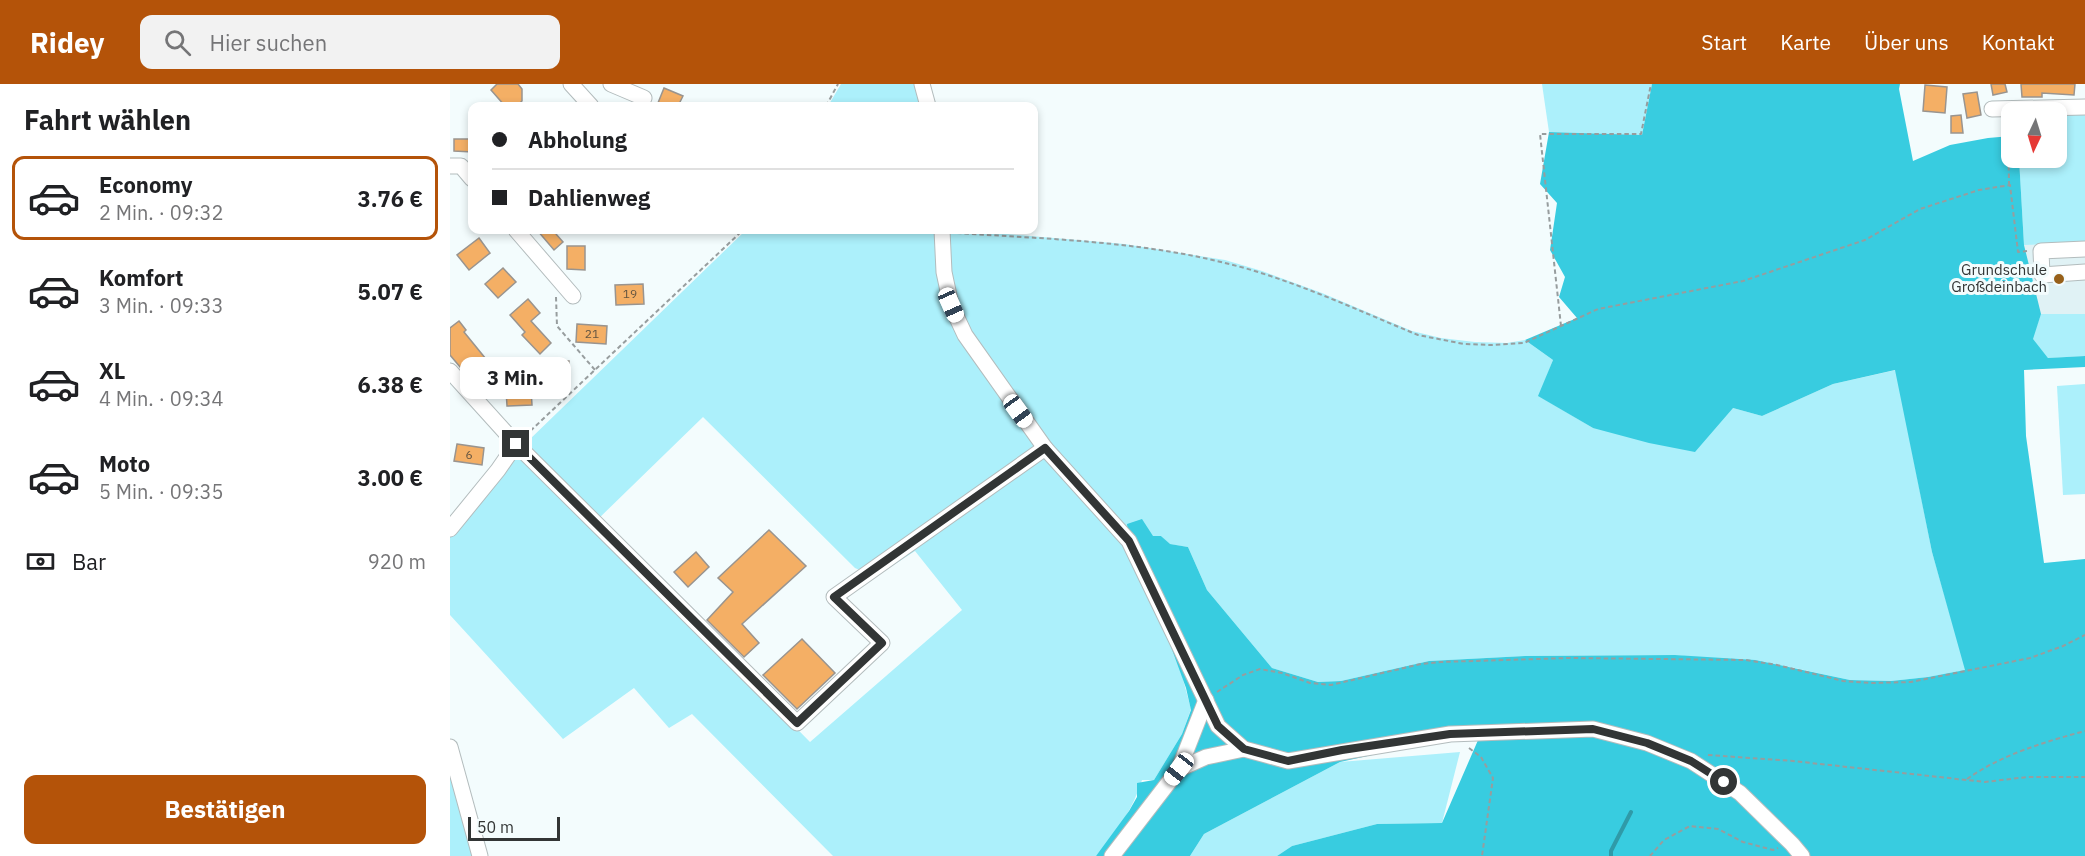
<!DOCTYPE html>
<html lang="de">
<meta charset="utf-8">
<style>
body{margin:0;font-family:"IBM Plex Sans",sans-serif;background:#f2f2f2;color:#202124;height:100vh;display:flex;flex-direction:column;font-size:22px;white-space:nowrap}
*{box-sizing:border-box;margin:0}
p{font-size:20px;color:#757577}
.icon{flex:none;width:33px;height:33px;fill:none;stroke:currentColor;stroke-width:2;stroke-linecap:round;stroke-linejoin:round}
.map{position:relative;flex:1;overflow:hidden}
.sheet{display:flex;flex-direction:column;background:#fff;width:450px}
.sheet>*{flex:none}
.banner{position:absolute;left:18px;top:18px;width:570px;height:132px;border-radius:12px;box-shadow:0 3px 9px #0003;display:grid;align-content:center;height:132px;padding:0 24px;background:#fff}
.needle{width:39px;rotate:184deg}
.fabs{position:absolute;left:1551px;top:18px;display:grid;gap:12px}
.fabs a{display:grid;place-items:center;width:66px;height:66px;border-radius:12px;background:#fff;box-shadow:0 3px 9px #0003;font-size:30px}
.scale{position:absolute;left:18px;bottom:15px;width:92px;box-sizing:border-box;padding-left:6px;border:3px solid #323535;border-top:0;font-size:16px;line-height:21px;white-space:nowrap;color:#323535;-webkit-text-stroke:4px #f3fcfd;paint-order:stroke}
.end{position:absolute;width:27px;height:27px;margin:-14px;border:8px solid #323535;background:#fff;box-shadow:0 0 0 3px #fff}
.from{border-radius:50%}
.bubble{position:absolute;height:42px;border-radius:12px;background:#fff;box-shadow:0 3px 9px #0003;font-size:20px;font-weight:700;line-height:42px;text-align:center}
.car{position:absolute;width:18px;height:36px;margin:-18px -9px;border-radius:8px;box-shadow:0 0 4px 2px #0007;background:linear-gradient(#fff 24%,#345 0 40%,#fff 0 76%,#345 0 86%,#fff 0)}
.banner b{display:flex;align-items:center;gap:21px;height:57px;font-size:22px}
.banner b+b{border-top:2px solid #e0e0e0}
.banner i{width:15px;height:15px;background:#202124}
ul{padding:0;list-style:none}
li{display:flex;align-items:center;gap:18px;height:84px;margin:0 12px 9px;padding:0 12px;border:3px solid transparent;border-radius:12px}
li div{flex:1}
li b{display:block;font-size:22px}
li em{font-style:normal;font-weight:700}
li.selected{border-color:#b45309}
li>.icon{width:54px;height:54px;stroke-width:1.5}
h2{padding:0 24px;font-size:27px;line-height:72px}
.pay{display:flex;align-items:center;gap:15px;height:66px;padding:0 24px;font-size:22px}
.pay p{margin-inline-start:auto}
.cta{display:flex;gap:12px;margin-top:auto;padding:12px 24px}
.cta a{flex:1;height:69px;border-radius:12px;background:#b45309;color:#fff;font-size:24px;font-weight:700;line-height:69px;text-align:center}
header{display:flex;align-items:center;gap:36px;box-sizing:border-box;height:84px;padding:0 30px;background:#b45309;color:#fff}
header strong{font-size:28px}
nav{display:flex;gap:33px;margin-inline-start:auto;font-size:21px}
.search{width:420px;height:54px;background:#f2f2f2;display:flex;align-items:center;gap:15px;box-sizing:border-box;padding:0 21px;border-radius:12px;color:#757577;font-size:22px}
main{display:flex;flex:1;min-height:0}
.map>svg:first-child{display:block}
.built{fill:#e0f2f5}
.green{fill:#acf0fb;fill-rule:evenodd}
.forest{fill:#38cce0}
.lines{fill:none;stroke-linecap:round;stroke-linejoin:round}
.stream{stroke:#2f9aa8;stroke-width:4}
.building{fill:#f4af65;stroke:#99948f;stroke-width:1.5}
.minor-casing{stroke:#b3bcbd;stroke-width:17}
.path{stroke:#979d9e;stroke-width:2;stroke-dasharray:4.5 3;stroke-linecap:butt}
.minor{stroke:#fff;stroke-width:15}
.route{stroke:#323535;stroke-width:8}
.poi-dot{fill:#97601a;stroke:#f3fcfd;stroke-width:2}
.labels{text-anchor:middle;stroke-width:6;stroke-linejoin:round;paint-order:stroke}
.number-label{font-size:12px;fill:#625441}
.poi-label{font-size:15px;fill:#323535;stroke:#f3fcfd;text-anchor:end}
</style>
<header>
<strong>Ridey</strong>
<div class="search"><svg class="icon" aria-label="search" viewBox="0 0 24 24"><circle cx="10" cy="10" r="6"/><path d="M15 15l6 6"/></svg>Hier suchen</div>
<nav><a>Start</a><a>Karte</a><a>Über uns</a><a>Kontakt</a></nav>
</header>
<main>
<section class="sheet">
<h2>Fahrt wählen</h2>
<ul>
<li class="selected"><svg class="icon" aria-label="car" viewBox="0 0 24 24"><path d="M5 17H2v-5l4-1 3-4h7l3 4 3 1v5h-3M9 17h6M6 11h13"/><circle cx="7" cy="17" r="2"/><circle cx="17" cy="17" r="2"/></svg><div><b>Economy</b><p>2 Min. · 09:32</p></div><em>3.76 €</em></li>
<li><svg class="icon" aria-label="car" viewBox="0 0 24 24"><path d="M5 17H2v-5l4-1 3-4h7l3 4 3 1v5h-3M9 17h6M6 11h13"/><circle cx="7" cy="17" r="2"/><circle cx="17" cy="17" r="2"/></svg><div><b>Komfort</b><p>3 Min. · 09:33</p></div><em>5.07 €</em></li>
<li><svg class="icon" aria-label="car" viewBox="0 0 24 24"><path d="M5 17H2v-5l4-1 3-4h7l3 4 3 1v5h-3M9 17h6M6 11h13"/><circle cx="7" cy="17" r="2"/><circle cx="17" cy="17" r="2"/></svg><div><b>XL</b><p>4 Min. · 09:34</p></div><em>6.38 €</em></li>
<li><svg class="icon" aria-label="car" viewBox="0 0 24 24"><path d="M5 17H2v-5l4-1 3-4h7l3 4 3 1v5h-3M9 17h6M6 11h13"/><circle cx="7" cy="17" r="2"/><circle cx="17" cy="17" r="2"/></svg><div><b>Moto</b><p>5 Min. · 09:35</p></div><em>3.00 €</em></li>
</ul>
<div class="pay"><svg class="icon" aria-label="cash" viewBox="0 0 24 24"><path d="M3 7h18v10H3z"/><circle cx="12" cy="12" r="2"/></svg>Bar<p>920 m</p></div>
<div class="cta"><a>Bestätigen</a></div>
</section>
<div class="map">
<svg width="1635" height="772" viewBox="0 0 1635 772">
<rect width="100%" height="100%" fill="#f3fcfd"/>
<polygon class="built" points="1635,159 1635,272 1598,274 1574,161"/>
<g class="green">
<polygon points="391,0 467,0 474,22 378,22"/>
<polygon points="1092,0 1202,0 1192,51 1099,48"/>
<polygon points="1607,29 1635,29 1635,159 1574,161 1569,74 1606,74"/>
<path d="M296 146H510L674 160 775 176 812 187 872 209 962 247 991 254 1025 258 1057 259 1075 256 1103 276 1089 312 1143 344 1283 324 1312 332 1383 300 1446 286 1482 468 1516 586 1478 593 1441 597 1400 596 1340 583 1225 571 1075 572 979 577 891 597 868 598 822 584 757 506 738 463 719 460 711 452 717 536 741 625 732 650 704 696H692C683 725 666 750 646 772H383L242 630 219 644 184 604 113 655 0 531V451L77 358ZM253 333 405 484 425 493 465 467 512 526 360 658 144 439Z"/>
<polygon points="1591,230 1635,230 1635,272 1598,274 1582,255"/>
<polygon points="1635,300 1635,410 1613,411 1607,302"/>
<polygon points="1010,668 992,739 927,740 842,762 827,772 740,772 754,750 890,678"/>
<polygon points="0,677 26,772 0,772"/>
</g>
<polygon class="forest" points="1202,0 1450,0 1449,5 1463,77 1500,61 1538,54 1561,52 1562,74 1569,74 1574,161 1591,230 1583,255 1598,274 1635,272 1635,283 1574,286 1576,352 1594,479 1635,475 1635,772 827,772 842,762 927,740 992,739 1032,647 890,678 754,750 740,772 646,772 679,727 687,713 687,699 704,696 732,650 741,626 736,604 712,538 679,457 677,440 692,435 703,452 711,452 720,460 738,463 757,506 822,584 868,598 891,597 979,577 1075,572 1225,571 1305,576 1400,596 1441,597 1478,593 1515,586 1482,468 1445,286 1383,300 1312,332 1283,324 1245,368 1199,359 1143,344 1088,312 1103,276 1075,256 1127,234 1109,213 1115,193 1100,166 1107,119 1090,100 1099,48 1192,51"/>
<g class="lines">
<polyline class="stream" points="1161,772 1161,767 1181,728"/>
</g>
<g class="building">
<polygon points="47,0 68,0 72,5 72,17 66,22 55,22 41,6"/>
<polygon points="1541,0 1555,0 1557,8 1543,11"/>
<polygon points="1571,0 1625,0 1624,11 1592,9 1592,13 1572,13"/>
<polygon points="1475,1 1497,3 1495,29 1473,27"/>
<polygon points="214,4 233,12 228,22 214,22 208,19"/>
<polygon points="1527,8 1531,31 1517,34 1513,10"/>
<polygon points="1511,31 1513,49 1501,49 1501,32"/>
<polygon points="4,55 22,55 22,68 4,67"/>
<polygon points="87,146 106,146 106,150 113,158 104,166"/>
<polygon points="29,154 40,169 19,186 7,171"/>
<polygon points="117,162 135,162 135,186 117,185"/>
<polygon points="53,184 66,198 48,214 35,200"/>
<polygon points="193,200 194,220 166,221 165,201"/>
<polygon points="78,215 90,229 81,237 101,259 90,270 72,251 75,248 60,231"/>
<polygon points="9,237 16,246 14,248 53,296 41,306 28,291 21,296 0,271 0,244"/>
<polygon points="127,240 157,242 156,260 126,258"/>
<polygon points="91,277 119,277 119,292 90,292"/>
<polygon points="81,305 82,321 57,322 56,306"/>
<polygon points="7,360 34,364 32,381 4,377"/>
<polygon points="319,446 356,482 292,540 309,559 294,573 257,536 283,508 268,494"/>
<polygon points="246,468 259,483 238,503 224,488"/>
<polygon points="352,555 385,589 347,625 313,591"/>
</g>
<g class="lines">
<g class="minor-casing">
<g id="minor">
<polyline points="121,0 141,22"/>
<polyline points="161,0 194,14"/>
<polyline points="472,0 478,22"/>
<polyline points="1542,25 1635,23"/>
<polyline points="0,82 11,82 22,95"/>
<polyline points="66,146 123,212"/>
<polyline points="492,146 494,188 501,221 515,251 595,364 679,457 768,642 794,665 838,677 1000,650 1143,645 1197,659 1241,677 1290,709 1342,760 1352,772"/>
<polyline points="1635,165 1591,167 1592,191 1635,188"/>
<polyline points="0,287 66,360 347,639 432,559 384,513 595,364"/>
<polyline points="0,445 48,386 66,360"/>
<polyline points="0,663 30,772"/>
<polyline points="729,685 756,673 794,665"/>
<polyline points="662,772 729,685 756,616"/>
</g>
</g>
<g class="path">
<polyline points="376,22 388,0"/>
<polyline points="1558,37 1559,100"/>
<path d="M507 149C596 155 688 157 775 179 839 194 907 226 968 251L1014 260 1041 261 1074 259 1148 225 1293 197 1415 156 1470 125 1529 106 1560 101 1568 168 1577 167"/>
<polyline points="106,213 107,242 145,286"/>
<polyline points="1111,242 1090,50 1191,50 1201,0"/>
<polyline points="75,352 293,146"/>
<polyline points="767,608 793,591 810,585 832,589 860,599 881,601 971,580 991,578 1120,574 1296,576 1327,581 1393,597 1421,599 1461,598 1580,574 1613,562 1635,551"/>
<polyline points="1019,664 1031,673 1043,694 1032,772"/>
<polyline points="1258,671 1343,677 1535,698 1577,693 1635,693"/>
<path d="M1517 695C1551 671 1594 658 1635 647"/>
<polyline points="1200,772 1214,756 1240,742 1268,745 1293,758 1323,766 1328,764"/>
</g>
<use href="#minor" class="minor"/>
</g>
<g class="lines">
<polyline class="route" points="66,360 347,639 432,559 384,513 595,364 679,457 768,642 794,665 838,677 892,666 1000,650 1143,645 1197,659 1241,677 1274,698"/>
</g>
<circle class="poi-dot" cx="1609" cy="195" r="6"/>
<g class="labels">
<g class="number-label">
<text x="180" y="214">19</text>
<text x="142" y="254">21</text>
<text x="19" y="375">6</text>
</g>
<g class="poi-label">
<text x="1597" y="191">Grundschule<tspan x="1597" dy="17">Großdeinbach</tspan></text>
</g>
</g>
</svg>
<div class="fabs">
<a><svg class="needle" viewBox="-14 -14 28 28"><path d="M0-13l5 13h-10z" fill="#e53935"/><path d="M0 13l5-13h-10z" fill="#757577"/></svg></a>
</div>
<div class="scale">50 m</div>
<i class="end from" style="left:1274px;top:698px"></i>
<i class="end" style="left:66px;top:360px"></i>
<div class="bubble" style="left:10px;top:273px;width:111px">3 Min.</div>
<i class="car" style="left:501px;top:221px;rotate:156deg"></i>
<i class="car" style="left:568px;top:327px;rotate:144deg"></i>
<i class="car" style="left:729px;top:685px;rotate:218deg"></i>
<div class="banner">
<b><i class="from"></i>Abholung</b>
<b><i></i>Dahlienweg</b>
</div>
</div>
</main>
